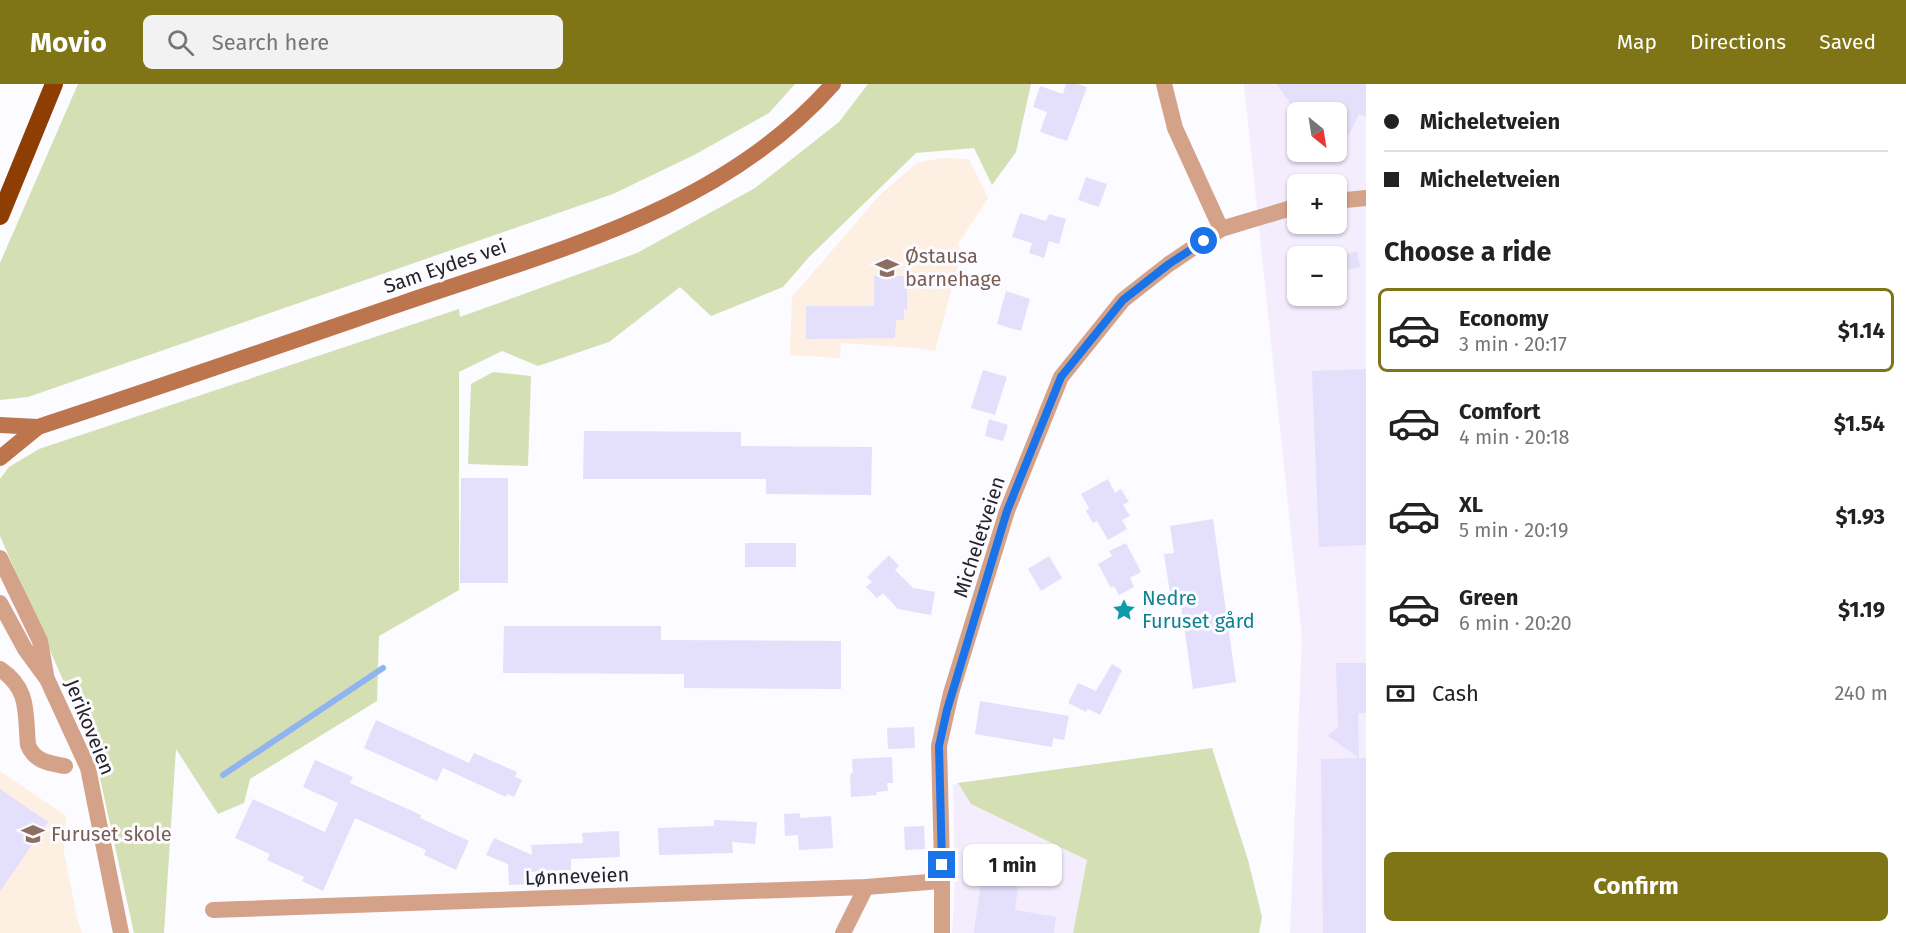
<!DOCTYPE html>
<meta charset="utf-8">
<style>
body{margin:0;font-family:"Fira Sans",sans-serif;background:#f2f2f2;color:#222;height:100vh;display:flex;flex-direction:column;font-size:22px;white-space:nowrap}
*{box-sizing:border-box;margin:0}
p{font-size:20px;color:#767676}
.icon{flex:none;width:33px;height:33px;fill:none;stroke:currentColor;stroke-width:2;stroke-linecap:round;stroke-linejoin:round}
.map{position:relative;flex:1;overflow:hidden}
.side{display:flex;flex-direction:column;background:#fff;width:540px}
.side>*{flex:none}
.hud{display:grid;align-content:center;height:132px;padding:0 18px;background:#fff}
.needle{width:39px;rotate:150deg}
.controls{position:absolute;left:1287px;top:18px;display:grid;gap:12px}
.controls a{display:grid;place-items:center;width:60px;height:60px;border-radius:9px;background:#fff;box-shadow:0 2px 4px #0004;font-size:30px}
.end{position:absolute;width:27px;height:27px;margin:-14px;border:8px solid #1a73e8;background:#fff;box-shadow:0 0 0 3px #fff}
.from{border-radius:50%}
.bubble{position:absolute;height:42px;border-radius:9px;background:#fff;box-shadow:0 2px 4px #0004;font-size:20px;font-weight:700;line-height:42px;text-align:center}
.hud b{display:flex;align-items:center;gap:21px;height:57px;font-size:22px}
.hud b+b{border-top:2px solid #e0e0e0}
.hud i{width:15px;height:15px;background:#222}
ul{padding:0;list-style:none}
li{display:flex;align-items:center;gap:18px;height:84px;margin:0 12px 9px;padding:0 6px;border:3px solid transparent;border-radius:9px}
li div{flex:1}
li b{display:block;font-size:22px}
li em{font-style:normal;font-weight:700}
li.current{border-color:#7f7416}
li>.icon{width:54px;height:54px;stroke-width:1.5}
h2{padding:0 18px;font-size:27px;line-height:72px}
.pay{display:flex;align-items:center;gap:15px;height:66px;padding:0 18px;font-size:22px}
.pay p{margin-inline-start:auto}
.primary-button{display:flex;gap:12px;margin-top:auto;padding:12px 18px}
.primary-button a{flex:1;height:69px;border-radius:9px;background:#7f7416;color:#fff;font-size:24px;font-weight:700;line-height:69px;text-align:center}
header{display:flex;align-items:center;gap:36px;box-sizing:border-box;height:84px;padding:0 30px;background:#7f7416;color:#fff}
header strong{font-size:28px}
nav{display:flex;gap:33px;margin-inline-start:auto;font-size:21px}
.search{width:420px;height:54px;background:#f2f2f2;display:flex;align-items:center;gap:15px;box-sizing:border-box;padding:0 21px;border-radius:9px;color:#767676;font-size:22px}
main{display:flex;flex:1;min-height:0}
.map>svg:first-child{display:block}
.built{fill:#f3edfd;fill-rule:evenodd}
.education{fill:#fdefe1}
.green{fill:#d4dfb4}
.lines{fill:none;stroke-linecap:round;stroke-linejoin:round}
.stream{stroke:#8fb5f0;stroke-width:6}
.building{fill:#e4dffb}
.minor{stroke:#d4a288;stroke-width:16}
.tertiary{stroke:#d4a288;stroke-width:16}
.secondary{stroke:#bd754e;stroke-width:16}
.motorway{stroke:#8e3e02;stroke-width:18}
.route{stroke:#1a73e8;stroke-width:8}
.labels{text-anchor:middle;stroke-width:6;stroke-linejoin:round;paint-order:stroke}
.education-label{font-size:20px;fill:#785e54;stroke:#fcfbff;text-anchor:start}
.street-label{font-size:20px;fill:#25222a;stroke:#fcfbff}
.culture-label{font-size:20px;fill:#0d838f;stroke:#fcfbff;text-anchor:start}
</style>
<header>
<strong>Movio</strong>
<div class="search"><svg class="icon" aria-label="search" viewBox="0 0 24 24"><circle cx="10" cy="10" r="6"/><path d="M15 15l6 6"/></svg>Search here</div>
<nav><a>Map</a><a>Directions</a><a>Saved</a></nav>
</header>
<main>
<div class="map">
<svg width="1366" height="849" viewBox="0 0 1366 849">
<rect width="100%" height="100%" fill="#fcfbff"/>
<g class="built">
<path d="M1244 0H1366V849H1290L1302 554ZM1298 28H1336V68H1298ZM1298 100H1336V140H1298ZM1298 172H1336V212H1298Z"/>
<polygon points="958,699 971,720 1087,776 1073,849 952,849 955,795 953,700"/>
</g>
<g class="education">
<polygon points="941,74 969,75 988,114 958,160 961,169 935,267 917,264 841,259 840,274 790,271 792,213 880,111 917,79"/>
<polygon points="0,687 66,732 64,768 78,838 82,849 0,849"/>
</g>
<g class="green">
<polygon points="78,0 795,0 769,29 696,70 613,110 28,313 0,316 0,179"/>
<polygon points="868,0 1031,0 1016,68 992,101 974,64 916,69 809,173 783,203 711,232 680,203 609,258 538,282 502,267 459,288 459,506 379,552 377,617 250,695 244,719 218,730 176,665 164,849 134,849 94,667 0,452 0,395 9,383 39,365 459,225 460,233 637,169 755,104 839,38"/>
<polygon points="493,288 531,292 528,382 468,380 471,300"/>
<polygon points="1212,664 1248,776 1262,833 1259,849 1073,849 1087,776 971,720 958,699"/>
</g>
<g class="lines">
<polyline class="stream" points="223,691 383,584"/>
</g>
<g class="building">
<polygon points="1066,0 1077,0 1087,3 1067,57 1040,48 1047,28 1033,23 1040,2 1063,10"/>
<polygon points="1277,0 1366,0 1366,33 1359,30 1336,77 1336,28 1296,28"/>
<polygon points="1086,93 1107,100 1099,123 1078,116"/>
<polygon points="1020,129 1046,137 1049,130 1066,135 1059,160 1049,157 1044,174 1029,169 1032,159 1012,153"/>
<polygon points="1357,167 1360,183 1336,188 1336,172"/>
<polygon points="874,192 907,192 907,226 904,225 904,236 896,236 895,254 806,255 806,222 874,222"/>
<polygon points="1006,207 1030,215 1021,247 997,240"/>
<polygon points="1366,285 1366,461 1319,463 1312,287"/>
<polygon points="983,286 1007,293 995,331 971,324"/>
<polygon points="989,335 1008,341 1003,357 985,352"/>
<polygon points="584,347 741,348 741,362 872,363 871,411 766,410 766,395 583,395"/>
<polygon points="461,394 508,394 508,499 460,499"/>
<polygon points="1108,395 1115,409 1121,405 1129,418 1123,421 1130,432 1122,436 1127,445 1108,456 1097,437 1093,439 1086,427 1089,424 1081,410"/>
<polygon points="1213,435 1236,598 1193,605 1179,507 1170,509 1164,470 1174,469 1170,442"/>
<rect x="745" y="459" width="51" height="24"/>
<polygon points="1126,459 1141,488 1130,494 1134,503 1119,511 1114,502 1111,504 1098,480 1112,472 1109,467"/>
<polygon points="889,471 899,482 895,486 913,504 935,508 931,531 898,525 883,509 877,514 866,503 872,498 867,493"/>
<polygon points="1049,472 1062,494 1041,507 1028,485"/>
<polygon points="504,542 661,542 661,556 841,557 841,605 684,604 684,590 503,589"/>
<polygon points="1336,579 1366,579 1366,629 1358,629 1359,674 1328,652 1338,643"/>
<polygon points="1112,580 1122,586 1100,631 1088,625 1086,628 1068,619 1078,599 1096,607"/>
<polygon points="980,617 1069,632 1064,656 1053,654 1052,663 975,650"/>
<polygon points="376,636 469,679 474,669 517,688 515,693 522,696 514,713 507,710 506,713 443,684 437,697 364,664"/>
<polygon points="914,643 915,664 888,665 887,644"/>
<polygon points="892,673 893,699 887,699 888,707 876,708 877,711 851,713 850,691 853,688 852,675"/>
<polygon points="1366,674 1366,849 1323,849 1321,675"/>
<polygon points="315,676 353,693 350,699 421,731 420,734 469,757 456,786 424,771 426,766 355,734 323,807 302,797 304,793 267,776 270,770 235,754 253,715 325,748 338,719 303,703"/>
<polygon points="0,705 48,738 0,807"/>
<polygon points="800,729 800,734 831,732 833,764 799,766 798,751 785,752 784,730"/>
<polygon points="714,736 757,738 755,760 732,758 733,769 659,771 658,744 714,742"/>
<polygon points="924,742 925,765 905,766 904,743"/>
<polygon points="619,747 620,773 571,775 571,786 528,788 528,800 509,801 508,780 486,771 494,754 532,771 531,761 583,759 582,749"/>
<polygon points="981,798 1018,803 1015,826 1056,833 1054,849 974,849"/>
</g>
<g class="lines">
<g class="minor">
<polyline points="1164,0 1175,44 1221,145"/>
<polyline points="1336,117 1366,114"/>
<path d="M0 585C30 605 25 629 28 661 35 678 49 679 65 682"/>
<polyline points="213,826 866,803 941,797"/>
<polyline points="843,849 866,803"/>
<polyline points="942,849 942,781 939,662 951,609 1007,427 1061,293 1123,216 1169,180 1221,145 1298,122"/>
</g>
<g class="tertiary">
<polyline points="0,474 40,557 46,591"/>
<polyline points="0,519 25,565 47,595 88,684 121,849"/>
</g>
<g class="secondary">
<polyline points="0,341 38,343"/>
<path d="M0 374 38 343C160 303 281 261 403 219 556 166 722 126 833 0"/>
</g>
<polyline class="motorway" points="0,132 54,0"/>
</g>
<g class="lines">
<polyline class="route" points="942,781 939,662 947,626 1007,427 1061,293 1123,216 1169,180 1204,157"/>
</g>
<defs>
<g id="school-bare" transform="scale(1.8)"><path d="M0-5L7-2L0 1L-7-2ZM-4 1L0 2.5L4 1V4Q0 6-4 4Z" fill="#8d6e63" stroke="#fcfbff" stroke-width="2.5" paint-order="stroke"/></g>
<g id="sight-bare" transform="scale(1.8)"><path d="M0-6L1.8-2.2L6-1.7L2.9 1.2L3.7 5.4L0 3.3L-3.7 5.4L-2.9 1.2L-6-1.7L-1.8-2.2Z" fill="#0f9aa8" stroke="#fcfbff" stroke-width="2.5" paint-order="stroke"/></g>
</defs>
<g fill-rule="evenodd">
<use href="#school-bare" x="887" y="184"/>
<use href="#sight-bare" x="1124" y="526"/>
<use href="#school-bare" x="33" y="750"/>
</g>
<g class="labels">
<g class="education-label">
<text x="905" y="179">Østausa<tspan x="905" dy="23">barnehage</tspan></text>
<text x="51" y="757">Furuset skole</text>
</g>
<g class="street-label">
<text transform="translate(445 182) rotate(-19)" y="7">Sam Eydes vei</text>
<text transform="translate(979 453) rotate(-72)" y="7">Micheletveien</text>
<text transform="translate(90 643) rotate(68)" y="7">Jerikoveien</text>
<text transform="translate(577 792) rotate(-2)" y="7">Lønneveien</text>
</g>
<g class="culture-label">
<text x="1142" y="521">Nedre<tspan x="1142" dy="23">Furuset gård</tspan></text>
</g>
</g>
</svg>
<div class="controls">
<a><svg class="needle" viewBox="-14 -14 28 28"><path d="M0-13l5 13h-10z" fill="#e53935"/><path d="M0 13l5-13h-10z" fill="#767676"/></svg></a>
<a>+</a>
<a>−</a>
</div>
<i class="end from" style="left:1204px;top:157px"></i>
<i class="end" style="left:942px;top:781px"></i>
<div class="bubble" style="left:963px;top:760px;width:99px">1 min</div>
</div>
<section class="side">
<div class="hud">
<b><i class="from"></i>Micheletveien</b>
<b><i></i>Micheletveien</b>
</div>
<h2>Choose a ride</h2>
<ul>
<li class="current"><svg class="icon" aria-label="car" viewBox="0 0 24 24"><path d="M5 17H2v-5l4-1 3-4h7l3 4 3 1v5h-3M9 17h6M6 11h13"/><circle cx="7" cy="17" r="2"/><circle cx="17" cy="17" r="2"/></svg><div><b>Economy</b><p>3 min · 20:17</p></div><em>$1.14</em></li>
<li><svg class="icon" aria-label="car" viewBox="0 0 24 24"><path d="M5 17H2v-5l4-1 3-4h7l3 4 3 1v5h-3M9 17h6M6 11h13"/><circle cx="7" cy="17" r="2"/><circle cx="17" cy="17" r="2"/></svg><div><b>Comfort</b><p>4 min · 20:18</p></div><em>$1.54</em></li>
<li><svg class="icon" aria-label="car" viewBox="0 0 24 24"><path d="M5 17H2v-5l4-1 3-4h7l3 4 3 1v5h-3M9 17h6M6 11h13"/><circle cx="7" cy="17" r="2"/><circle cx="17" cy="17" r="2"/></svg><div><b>XL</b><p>5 min · 20:19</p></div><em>$1.93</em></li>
<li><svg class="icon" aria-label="car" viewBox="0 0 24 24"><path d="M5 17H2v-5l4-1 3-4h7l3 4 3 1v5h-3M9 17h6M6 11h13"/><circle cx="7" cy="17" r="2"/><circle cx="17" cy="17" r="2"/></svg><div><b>Green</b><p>6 min · 20:20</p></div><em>$1.19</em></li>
</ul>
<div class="pay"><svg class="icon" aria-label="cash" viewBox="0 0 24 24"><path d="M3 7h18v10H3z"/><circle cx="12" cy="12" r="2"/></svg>Cash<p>240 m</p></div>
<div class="primary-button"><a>Confirm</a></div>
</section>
</main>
